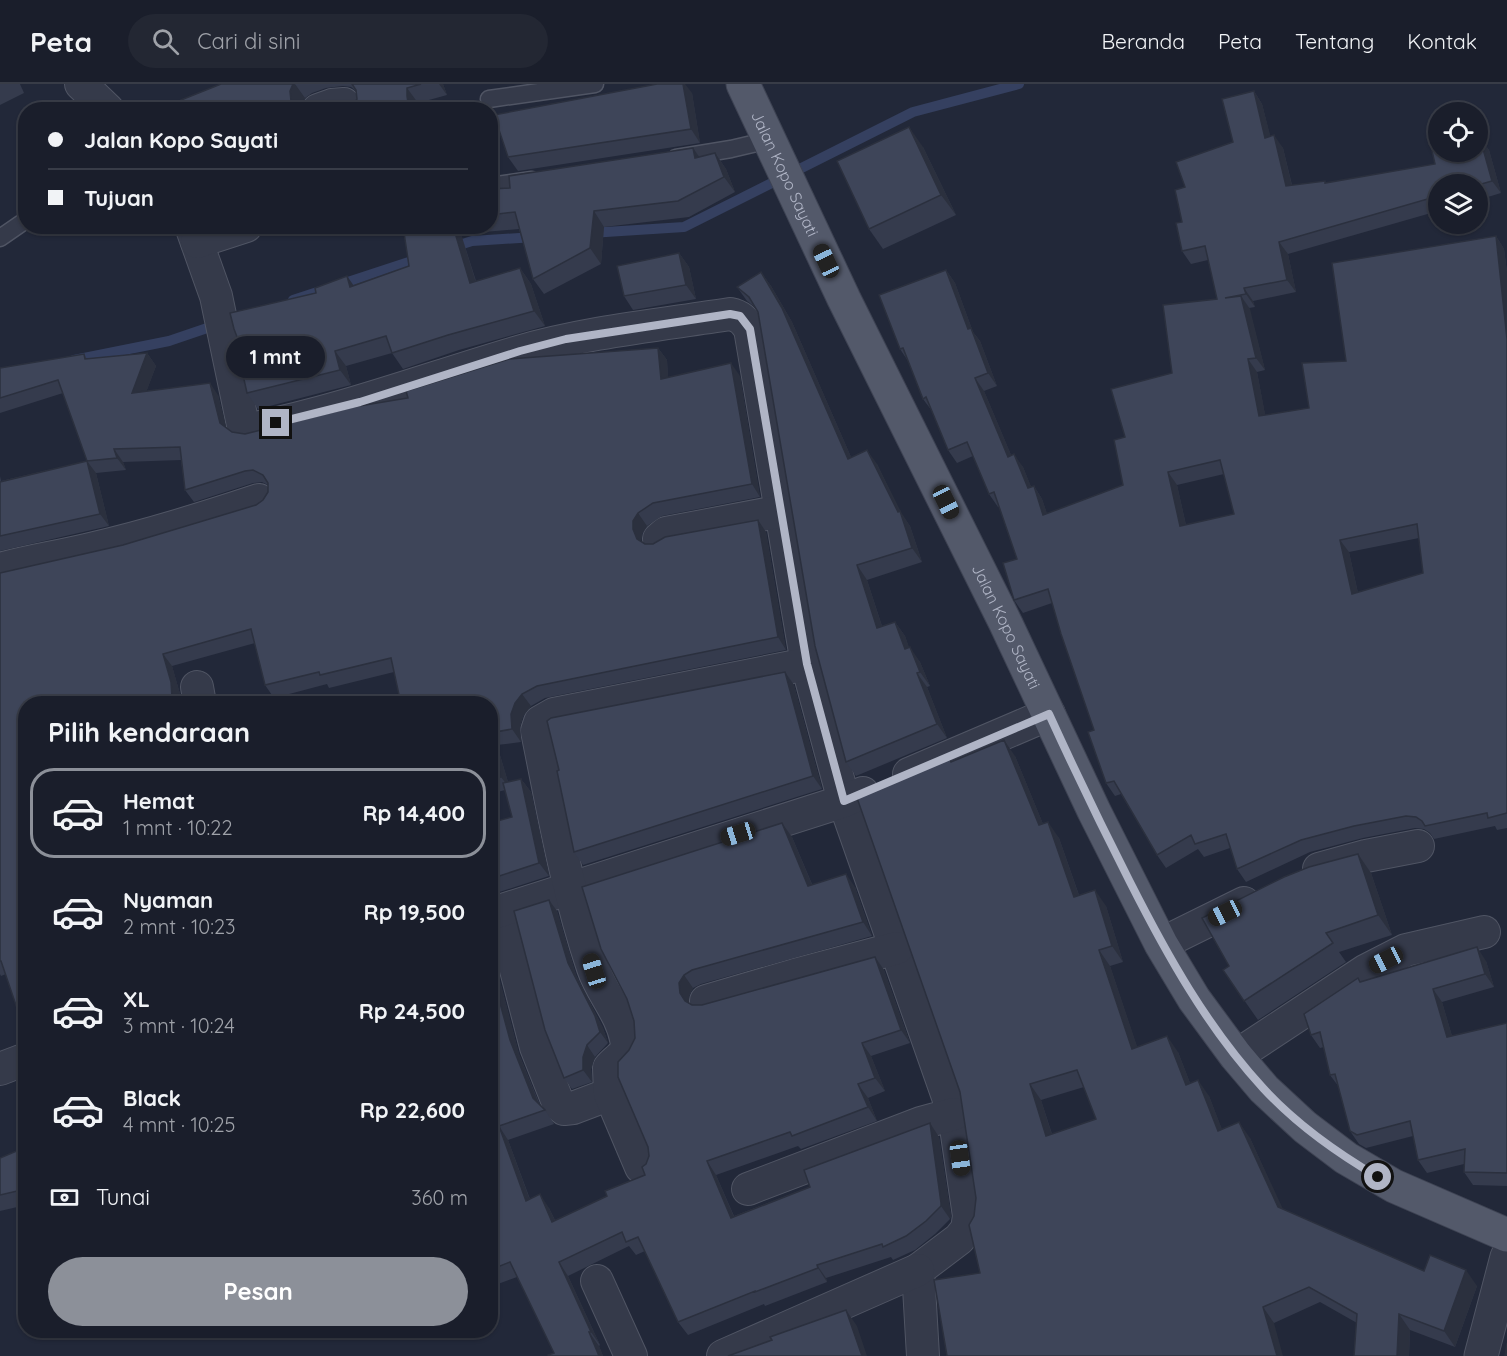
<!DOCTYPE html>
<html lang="id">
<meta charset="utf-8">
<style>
body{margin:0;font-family:Quicksand,sans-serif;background:#232733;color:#f1f3f6;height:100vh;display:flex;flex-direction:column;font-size:22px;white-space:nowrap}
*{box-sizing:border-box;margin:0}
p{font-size:20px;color:#9fa2a9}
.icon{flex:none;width:33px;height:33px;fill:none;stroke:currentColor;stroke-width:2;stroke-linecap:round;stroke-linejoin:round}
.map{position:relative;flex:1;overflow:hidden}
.sheet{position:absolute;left:18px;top:612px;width:480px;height:642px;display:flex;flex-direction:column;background:#1a1e2b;border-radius:24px;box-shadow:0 2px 4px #0004,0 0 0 2px #383c47}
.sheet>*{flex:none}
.top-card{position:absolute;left:18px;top:18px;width:480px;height:132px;border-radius:24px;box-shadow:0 2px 4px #0004,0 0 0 2px #383c47;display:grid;align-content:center;height:132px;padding:0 30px;background:#1a1e2b}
.controls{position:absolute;left:1428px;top:18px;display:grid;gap:12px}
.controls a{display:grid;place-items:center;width:60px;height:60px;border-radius:50%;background:#1a1e2b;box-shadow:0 2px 4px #0004,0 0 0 2px #383c47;font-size:30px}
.end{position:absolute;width:27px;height:27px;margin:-14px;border:8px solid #b0b5c6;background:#111;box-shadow:0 0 0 3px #111}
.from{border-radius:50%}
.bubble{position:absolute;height:42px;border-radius:21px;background:#1a1e2b;box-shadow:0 2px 4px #0004,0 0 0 2px #383c47;font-size:20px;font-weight:700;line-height:42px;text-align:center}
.car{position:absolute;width:18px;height:36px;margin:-18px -9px;border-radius:8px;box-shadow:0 0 4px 2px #0007;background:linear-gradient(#222 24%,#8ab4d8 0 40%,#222 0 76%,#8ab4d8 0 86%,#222 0)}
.top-card b{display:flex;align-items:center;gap:21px;height:57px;font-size:22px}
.top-card b+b{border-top:2px solid #383c47}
.top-card i{width:15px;height:15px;background:#f1f3f6}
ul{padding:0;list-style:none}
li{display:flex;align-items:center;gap:18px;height:90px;margin:0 12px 9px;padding:0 18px;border:3px solid transparent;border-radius:24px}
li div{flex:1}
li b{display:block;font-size:22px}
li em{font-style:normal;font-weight:700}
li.active{border-color:#8c9099}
li>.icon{width:54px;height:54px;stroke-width:1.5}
h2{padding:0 30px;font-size:27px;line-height:72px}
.pay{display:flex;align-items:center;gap:15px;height:66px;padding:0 30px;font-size:22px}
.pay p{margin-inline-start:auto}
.button{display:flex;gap:12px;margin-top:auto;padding:12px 30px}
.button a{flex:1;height:69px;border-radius:36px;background:#8c9099;color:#fff;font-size:24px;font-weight:700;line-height:69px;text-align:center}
header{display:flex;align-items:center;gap:36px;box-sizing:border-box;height:84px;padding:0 30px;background:#1a1e2b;border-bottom:2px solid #383c47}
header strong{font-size:28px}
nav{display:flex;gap:33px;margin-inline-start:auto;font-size:21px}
.search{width:420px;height:54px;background:#232733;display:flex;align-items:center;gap:15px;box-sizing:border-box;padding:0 21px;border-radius:33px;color:#9fa2a9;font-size:22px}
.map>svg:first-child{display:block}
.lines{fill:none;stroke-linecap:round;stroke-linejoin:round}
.stream{stroke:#354060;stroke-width:10}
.service-casing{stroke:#505564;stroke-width:19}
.minor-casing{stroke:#505564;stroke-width:34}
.tertiary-casing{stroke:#505564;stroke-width:35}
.primary-casing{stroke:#3e4353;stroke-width:35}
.service{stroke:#353a4a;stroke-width:16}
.minor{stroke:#353a4a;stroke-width:32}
.tertiary{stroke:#353a4a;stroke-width:33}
.primary{stroke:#53596a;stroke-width:33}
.wall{fill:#353b4d;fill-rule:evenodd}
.shaded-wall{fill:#2b303e}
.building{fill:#3e4559;stroke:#2b303e;stroke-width:1.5;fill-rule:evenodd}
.route{stroke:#b0b5c6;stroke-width:8}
.labels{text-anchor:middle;stroke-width:5;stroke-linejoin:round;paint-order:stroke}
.street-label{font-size:16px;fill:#b0b5c6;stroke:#1b1f2e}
</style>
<header>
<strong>Peta</strong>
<div class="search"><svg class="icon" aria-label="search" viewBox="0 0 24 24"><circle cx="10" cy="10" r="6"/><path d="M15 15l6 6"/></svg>Cari di sini</div>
<nav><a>Beranda</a><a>Peta</a><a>Tentang</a><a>Kontak</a></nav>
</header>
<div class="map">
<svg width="1507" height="1272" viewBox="0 0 1507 1272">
<rect width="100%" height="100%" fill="#222839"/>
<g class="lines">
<g class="stream">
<polyline points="590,149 684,143 913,28 1019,0"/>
<polyline points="453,163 472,157 535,153"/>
<polyline points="293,216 421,174"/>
<polyline points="74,276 169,257 219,240"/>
</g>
<g class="service-casing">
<g id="service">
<polyline points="489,15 595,0"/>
<polyline points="676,74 731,65 769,56"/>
<polyline points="490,102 532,96"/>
<polyline points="0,154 26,136"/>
</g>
</g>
<g class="minor-casing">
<g id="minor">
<polyline points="81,0 108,26"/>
<polyline points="318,26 332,21 344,20 350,26"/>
<path d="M191 142 216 212 243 341 250 345C342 327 429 294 518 268 587 248 659 241 730 230 740 232 744 236 750 245L807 580 844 717 954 1030 969 1132 967 1145 959 1155 918 1186 923 1272"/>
<polyline points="197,158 246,142"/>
<polyline points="659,455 666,449 782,427"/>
<path d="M0 485C28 477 57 473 86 466 144 453 202 435 259 416"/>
<polyline points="197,603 199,614 198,620"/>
<polyline points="909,690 1049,630"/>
<polyline points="1319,785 1366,772 1418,762"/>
<polyline points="501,828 536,963 559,1021 564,1025 573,1024 610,1010"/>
<polyline points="490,830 844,717 863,709"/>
<polyline points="1161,860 1244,819"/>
<polyline points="706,917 795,891 897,864"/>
<polyline points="1236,972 1365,887 1406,866 1484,848"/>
<polyline points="0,985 26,975"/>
<path d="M641 1083 610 1010 609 984C617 974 630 970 626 955 621 929 601 908 593 884 567 807 553 726 537 647L540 638 554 630 807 580"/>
<polyline points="748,1105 921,1039 954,1030"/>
<polyline points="597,1197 631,1272"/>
<polyline points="723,1272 918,1186"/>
</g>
</g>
<g class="tertiary-casing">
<polyline id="tertiary" points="1481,1272 1507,1173"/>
</g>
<g class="primary-casing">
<g id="primary">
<path id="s1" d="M743 0 844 215 1006 540 1094 727 1161 860 1194 915 1236 972 1264 1005 1305 1043 1346 1074 1394 1102 1507 1151"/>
</g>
</g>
<use href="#service" class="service"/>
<use href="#minor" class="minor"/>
<use href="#tertiary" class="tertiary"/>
<use href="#primary" class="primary"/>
</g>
<g class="wall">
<polygon points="0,0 20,0 24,9 0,21"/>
<polygon points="221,0 443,0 447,11 418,19 418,26 348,26 352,23 357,15 356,7 351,3 343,2 326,4 312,9 305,14 300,22 301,26 185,26"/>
<path d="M1254 7 1262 20 1270 52 1283 64 1292 101 1326 99 1435 80 1480 54 1489 66 1501 109 1478 116V100H1438V127L1288 170 1296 208 1253 217 1255 223 1249 224 1265 286 1257 288 1265 331 1309 324 1346 277 1496 152 1504 165 1507 188V744L1497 746 1495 742 1434 755 1430 749 1424 745 1415 744 1363 754 1310 768 1246 798 1237 785 1230 764 1204 773 1198 765 1166 784 1157 771 1121 710 1115 712 1106 699 1094 646 1052 519 1023 529 1014 516 1017 475 999 423H998L989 410 973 372 957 379 948 366 932 327 923 315 908 277 900 265 946 186 955 199 973 248 980 257 997 302 984 307 1011 371 1023 383 1031 403 1034 402 1042 415 1047 430 1123 401 1125 353 1172 289 1217 215 1208 176 1191 180 1182 167V138L1185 103 1233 58ZM1224 390 1234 430 1186 441 1177 401ZM1419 454 1423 489 1358 509 1349 468Z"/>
<polygon points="692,9 700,59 518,87 508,73"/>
<polygon points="923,63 956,131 883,165 869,145"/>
<polygon points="693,64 699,73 715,69 726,85 735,108 689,133 604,143 601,180 544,210 533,195 519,145 461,150 476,197 520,184 531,200 545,242 459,266 403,285 392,269 346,282 351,301 258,325 247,309 247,279 316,209 347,192 353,201 409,182 403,142 490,142 490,105 510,104"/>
<polygon points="679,169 689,183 696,215 633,226 624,212"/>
<polygon points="761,188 771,202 792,238 851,373 877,380 900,428 910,442 922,478 867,496 882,542 895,538 905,552 909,564 920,578 930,602 927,603 947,654 856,692 846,678 758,228 756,224 747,217 737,203"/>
<polygon points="658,264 667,276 668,294 740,292 760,413 662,432 647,442 642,450 641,457 645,460 653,460 766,448 786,566 545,614 531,622 523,632 520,642 521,658 497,661 508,698 521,695 531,708 549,792 490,811 490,739 512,733 505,706 490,710 490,620 394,588 329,604 327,600 274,614 265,601 255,559 172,582 180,610 181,620 26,620 26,944 22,939 6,890 1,892 0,890 0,489 123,461 256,421 263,416 268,408 268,401 262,398 253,399 194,418 185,406 181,376 123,378 126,386 96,389 109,442 0,467 0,392 1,397 87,377 63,309 0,329 0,284 84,270 87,275 147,269 156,282 146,308 218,311 226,344 232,348 245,350 408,314"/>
<polygon points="785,588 794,601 822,705 583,781 574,768 559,686"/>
<path d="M949 672 953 677 1015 672 1043 740 1059 754 1079 811 1106 822 1123 878 1110 882 1137 963 1178 968 1190 999 1209 1012 1222 1046 1250 1054 1282 1125 1424 1187 1477 1202 1455 1263 1410 1246 1409 1272H1354L1357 1239 1320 1218 1274 1239 980 1189 974 1132 976 1114ZM1084 1003 1096 1035 1052 1050 1041 1016Z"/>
<polygon points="792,753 812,800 855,803 872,852 701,900 693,904 689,912 689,919 692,921 702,921 875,873 884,886 910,959 871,972 885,1007 868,1014 877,1037 801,1065 798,1062 716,1091 734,1132 939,1053 951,1132 950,1135 935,1150 915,1166 893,1176 891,1173 826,1194 827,1198 765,1222 764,1220 688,1251 678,1238 645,1167 636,1171 629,1162 568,1192 600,1261 599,1262 603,1272 549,1272 554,1269 517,1193 490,1203 490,859 519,970 540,1021 545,1026 554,1040 508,1056 530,1115 549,1124 555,1136 607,1112 645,1091 646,1080 649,1072 648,1063 629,966 635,954"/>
<polygon points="1371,789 1392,851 1339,868 1346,878 1258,936 1223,886"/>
<polygon points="549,816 557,827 576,891 603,944 608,959 595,973 591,985 592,998 572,1005 564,994"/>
<polygon points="1486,877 1494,903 1442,918 1452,952 1507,939 1507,1102 1473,1101 1464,1088 1464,1080 1427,1089 1418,1076 1413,1052 1366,1064 1359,1060 1350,1047 1339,1003 1330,991 1324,963 1320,964 1311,951 1360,898"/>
<polygon points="26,1063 26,1121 0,1127 0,1074"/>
</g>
<g class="shaded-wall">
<polygon points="293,0 295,0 305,14 300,22 301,26 296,26 291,17 290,7"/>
<polygon points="439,0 443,0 447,11"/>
<polygon points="683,0 685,0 692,9 700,59 691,45"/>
<polygon points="407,4 418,19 418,26 409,26 407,12"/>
<polygon points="1254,7 1262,20 1274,66 1265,54"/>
<polygon points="909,43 923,63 956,131 941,111"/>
<polygon points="1274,51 1283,64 1295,115 1286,102"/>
<polygon points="1480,54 1489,66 1501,109 1492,97"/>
<polygon points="693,64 704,80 695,74"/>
<polygon points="715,69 726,85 735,108 724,93"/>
<polygon points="594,127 604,143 601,180 590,164"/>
<polygon points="453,142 456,142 461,150 481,215 470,199"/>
<polygon points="1496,152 1504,165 1507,188 1507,255"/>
<polygon points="1279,158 1288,170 1296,208 1287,196"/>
<polygon points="679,169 689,183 696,215 686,201"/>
<polygon points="520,184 531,200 545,242 534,227"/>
<polygon points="946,186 955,199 973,248 980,257 997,302 988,289 968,245"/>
<polygon points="761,188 771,202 792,238 858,389 848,375"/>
<polygon points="347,192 358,208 350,203"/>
<polygon points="1244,204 1253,217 1255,223 1246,210"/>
<polygon points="1241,212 1250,225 1265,286 1256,274"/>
<polygon points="658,264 667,276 669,308 661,295"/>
<polygon points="335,267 346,282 351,301 340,286"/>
<polygon points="147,269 156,282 141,322 132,309"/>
<polygon points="1248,275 1257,288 1268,345 1259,332"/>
<polygon points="731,279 740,292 760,413 752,400"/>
<polygon points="975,294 984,307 1017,385 1008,373"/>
<polygon points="210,299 218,311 228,351 220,339"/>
<polygon points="114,365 123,378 126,386 117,374"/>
<polygon points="867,366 877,380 901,428 910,442 922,478 912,464 898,428"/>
<polygon points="1014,370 1023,383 1037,417 1028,404"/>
<polygon points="87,377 96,389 109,442 100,430"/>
<polygon points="1168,388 1177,401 1189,455 1180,442"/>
<polygon points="1034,402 1042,415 1052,444 1043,431"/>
<polygon points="638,429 647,442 642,450 641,458 637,455 633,445 633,437"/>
<polygon points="758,436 766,448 786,566 778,553"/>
<polygon points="1340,456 1349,468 1361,523 1352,510"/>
<polygon points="857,481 867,496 887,558 877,544"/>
<polygon points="895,538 905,552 915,580 905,565"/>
<polygon points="910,563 920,578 930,602 920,588"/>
<polygon points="163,570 172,582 180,610 181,620 177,620 172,613"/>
<polygon points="785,588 794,601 822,705 813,692"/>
<polygon points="917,589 927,603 947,654 937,640"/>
<polygon points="522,610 531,622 523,632 520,642 521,658 512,645 511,630 515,619"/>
<polygon points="490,652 497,661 510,705 501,693 490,656"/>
<polygon points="1004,656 1015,672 1050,757 1039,741"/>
<polygon points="521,695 531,708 549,792 539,779"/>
<polygon points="1048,738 1059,754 1085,829 1074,813"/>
<polygon points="782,739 792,753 818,815 808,802"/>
<polygon points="1358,770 1371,789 1392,851 1378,831"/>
<polygon points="846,790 855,803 872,852 863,838"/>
<polygon points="1095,806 1106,822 1123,878 1112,862"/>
<polygon points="549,816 557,827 576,891 603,944 608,959 600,948 568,879"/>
<polygon points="490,859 519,970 542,1028 533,1014 510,956 490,882"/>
<polygon points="1477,863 1486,877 1494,903 1485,890"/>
<polygon points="1099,866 1110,882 1143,980 1132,965"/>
<polygon points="875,873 884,886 910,959 901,946"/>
<polygon points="684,891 693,904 689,912 689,923 680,909 679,899"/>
<polygon points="1433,905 1442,918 1456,966 1447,953"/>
<polygon points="1167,952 1178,968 1197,1017 1186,1001"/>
<polygon points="862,959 871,972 885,1007 875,994"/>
<polygon points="587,961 595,973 591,985 592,998 583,986 583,973"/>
<polygon points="1198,996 1209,1012 1229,1063 1218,1047"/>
<polygon points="858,1000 868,1014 877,1037 868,1023"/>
<polygon points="1030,1000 1041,1016 1057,1067 1046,1052"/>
<polygon points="1239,1038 1250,1054 1289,1138 1278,1123"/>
<polygon points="930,1039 939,1053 951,1132 950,1135 941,1122"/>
<polygon points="499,1042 508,1056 535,1130 526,1117"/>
<polygon points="707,1077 716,1091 740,1147 731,1134"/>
<polygon points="540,1110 549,1124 562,1151 552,1138"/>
<polygon points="559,1178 568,1192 600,1261 591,1248"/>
<polygon points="817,1181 826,1194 827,1198 818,1184"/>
<polygon points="1466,1186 1477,1202 1455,1263 1444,1247"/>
<polygon points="1263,1223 1274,1239 1283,1272 1277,1272"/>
<polygon points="846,1226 857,1242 867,1272 862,1272"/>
<polygon points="1399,1230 1410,1246 1409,1272 1397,1272"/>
<polygon points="589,1248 599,1262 603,1272 599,1272"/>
</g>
<g class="building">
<polygon points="221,0 293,0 290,7 291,17 295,24 298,26 185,26 181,16"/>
<polygon points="352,0 421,0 407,4 407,12 409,26 348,26 352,23 357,15 356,6"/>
<polygon points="657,0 683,0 691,45 508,73 494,31"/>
<path d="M1254 7 1265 54 1274 51 1286 102 1325 97V99L1435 80 1432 67 1438 65V68H1478V54H1480L1492 97 1478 101 1438 100V112L1279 158 1287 196 1244 204 1246 210 1225 214 1241 212 1256 274 1248 275 1259 332 1309 324 1302 279 1346 277 1332 179 1496 152 1507 255V729L1488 734 1487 729 1425 742 1422 737 1416 733 1406 732 1354 742 1301 756 1237 785 1226 750 1195 760 1191 751 1157 771 1114 697 1106 699 1088 648 1094 646 1061 550 1048 505 1014 516 1003 479 1017 475 994 408 989 410 967 358 948 366 926 313 923 315 903 264 900 265 879 211 946 186 968 245 971 244 988 289 975 294 1008 373 1014 370 1028 404 1034 402 1043 431 1123 401 1114 356 1125 353 1111 305 1172 289 1163 221 1217 215 1205 162 1182 167 1176 139 1182 138 1175 106 1185 103 1176 78 1233 58 1222 15ZM1220 376 1234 430 1180 442 1168 388ZM1417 440 1423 489 1352 510 1340 456Z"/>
<polygon points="326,23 330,26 316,26"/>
<polygon points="909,43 941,111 869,145 837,77"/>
<polygon points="693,64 695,74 715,69 724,93 678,117 594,127 590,164 533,195 515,128 490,131 490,105 510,104 509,92"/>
<polygon points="403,142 453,142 470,199 520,184 534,227 448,251 392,269 386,252 335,267 340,286 247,309 241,282 247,279 234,245 230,229 316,209 315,204 347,192 350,203 409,182"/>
<polygon points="679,169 686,201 624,212 617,182"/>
<polygon points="761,188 782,224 848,375 867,366 898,428 900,427 912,464 857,481 877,544 895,538 905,565 910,563 920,588 917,589 937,640 846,678 815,562 758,228 749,213 737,203"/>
<polygon points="658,264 661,295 731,279 752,400 653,419 638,429 633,437 633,445 637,455 645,460 653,460 665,453 758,436 778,553 537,602 522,610 515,619 511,630 512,645 490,649 490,620 401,620 391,574 320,591 319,588 265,601 251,545 163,570 171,598 172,613 177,620 26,620 26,938 22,939 1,877 0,877 0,489 123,461 256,421 263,416 268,408 268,399 263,391 253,386 245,387 185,406 180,363 114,365 117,374 87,377 58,296 0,314 0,284 84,270 85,275 147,269 132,309 210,299 220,339 232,348 245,350 353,323 408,314 406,307 509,275"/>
<polygon points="87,377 100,430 0,452 0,398"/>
<polygon points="785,588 813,692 574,768 557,687 559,686 547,637 551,634"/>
<polygon points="490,656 501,693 490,695"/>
<path d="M1004 656 1039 741 1048 738 1074 813 1095 806 1112 862 1099 866 1132 965 1167 952 1186 1001 1198 996 1218 1047 1239 1038 1278 1123 1424 1187 1430 1171 1466 1186 1444 1247 1399 1230 1397 1272H1354L1357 1230 1309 1203 1263 1223 1277 1272H947L934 1196 980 1189 969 1141 974 1132 976 1114 960 1008 856 711 949 672 951 678ZM1077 986 1096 1035 1046 1052 1030 1000Z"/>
<polygon points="521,695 539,779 490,795 490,739 512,733 503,699"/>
<polygon points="782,739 808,802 846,790 863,838 692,886 684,891 679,899 680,909 685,917 692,921 702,921 875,873 901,946 862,959 875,994 858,1000 868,1023 792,1052 790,1048 707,1077 731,1134 810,1103 804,1086 930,1039 941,1119 941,1122 926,1137 906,1152 883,1163 882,1160 817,1181 818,1184 755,1208 755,1207 678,1238 638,1153 626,1158 622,1148 559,1178 591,1248 589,1248 599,1272 549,1272 548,1271 554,1269 510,1178 490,1186 490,882 510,956 533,1014 545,1026 499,1042 526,1117 540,1110 552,1138 607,1112 605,1107 645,1091 642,1083 646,1080 649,1072 648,1063 618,993 618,978 629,966 635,954 634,937 627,915 601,865 582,803"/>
<polygon points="1358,770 1378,831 1326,849 1333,859 1244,917 1223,886 1229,882 1202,834 1284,793 1309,783"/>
<polygon points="549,816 568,879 595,932 600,948 587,961 583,973 583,986 564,994 545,946 514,827"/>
<polygon points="1477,863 1485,890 1433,905 1447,953 1507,939 1507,1089 1464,1088 1465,1065 1418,1076 1410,1037 1357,1051 1350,1047 1335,990 1330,991 1320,948 1311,951 1304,930 1358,894 1360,898"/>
<polygon points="26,1063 26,1105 0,1111 0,1074"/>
<polygon points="846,1226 862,1272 728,1272 772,1256 770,1253"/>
<polygon points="1507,1259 1507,1272 1505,1272"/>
</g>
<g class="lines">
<path class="route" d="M276 339 360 318 520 267 566 255 730 230 740 232 750 245 807 580 844 717 1049 630C1075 687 1102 743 1130 798 1167 871 1207 943 1263 1004 1296 1040 1337 1069 1378 1093"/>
</g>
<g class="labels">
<g class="street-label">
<text dy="6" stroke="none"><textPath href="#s1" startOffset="99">Jalan Kopo Sayati</textPath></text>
<text dy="6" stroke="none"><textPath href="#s1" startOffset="603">Jalan Kopo Sayati</textPath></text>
</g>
</g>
</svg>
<div class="controls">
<a><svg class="icon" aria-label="locate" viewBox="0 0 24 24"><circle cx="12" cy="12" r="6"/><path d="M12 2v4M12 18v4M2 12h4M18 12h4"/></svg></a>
<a><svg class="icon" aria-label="layers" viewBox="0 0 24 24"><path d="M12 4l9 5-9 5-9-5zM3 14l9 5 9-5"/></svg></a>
</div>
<i class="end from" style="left:1378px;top:1093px"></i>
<i class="end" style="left:276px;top:339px"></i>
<div class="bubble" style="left:226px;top:252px;width:99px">1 mnt</div>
<i class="car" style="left:826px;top:177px;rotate:335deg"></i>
<i class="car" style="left:946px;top:418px;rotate:154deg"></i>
<i class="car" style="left:738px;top:750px;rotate:253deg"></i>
<i class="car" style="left:1225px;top:829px;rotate:244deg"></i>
<i class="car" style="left:1386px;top:876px;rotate:243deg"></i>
<i class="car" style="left:594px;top:887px;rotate:343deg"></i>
<i class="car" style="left:960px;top:1074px;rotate:172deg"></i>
<div class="top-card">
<b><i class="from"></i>Jalan Kopo Sayati</b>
<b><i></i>Tujuan</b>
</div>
<section class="sheet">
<h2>Pilih kendaraan</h2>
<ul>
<li class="active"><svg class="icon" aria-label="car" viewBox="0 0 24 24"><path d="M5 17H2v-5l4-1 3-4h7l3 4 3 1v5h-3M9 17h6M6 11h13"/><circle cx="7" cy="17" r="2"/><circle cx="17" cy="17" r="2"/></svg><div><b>Hemat</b><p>1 mnt · 10:22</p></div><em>Rp 14,400</em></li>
<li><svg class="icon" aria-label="car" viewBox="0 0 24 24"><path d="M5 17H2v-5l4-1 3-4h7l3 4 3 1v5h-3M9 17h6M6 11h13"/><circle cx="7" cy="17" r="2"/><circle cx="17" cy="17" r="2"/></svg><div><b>Nyaman</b><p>2 mnt · 10:23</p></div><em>Rp 19,500</em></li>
<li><svg class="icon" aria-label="car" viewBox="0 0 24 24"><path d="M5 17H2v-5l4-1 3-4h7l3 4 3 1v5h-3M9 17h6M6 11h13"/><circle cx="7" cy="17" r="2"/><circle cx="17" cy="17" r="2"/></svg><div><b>XL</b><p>3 mnt · 10:24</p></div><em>Rp 24,500</em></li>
<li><svg class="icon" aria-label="car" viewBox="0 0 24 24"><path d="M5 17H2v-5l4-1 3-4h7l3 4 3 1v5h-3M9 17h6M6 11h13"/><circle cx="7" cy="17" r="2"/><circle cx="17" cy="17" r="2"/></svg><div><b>Black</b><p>4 mnt · 10:25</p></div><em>Rp 22,600</em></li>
</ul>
<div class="pay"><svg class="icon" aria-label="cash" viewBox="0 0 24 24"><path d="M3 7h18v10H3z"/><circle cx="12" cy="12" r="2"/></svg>Tunai<p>360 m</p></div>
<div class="button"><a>Pesan</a></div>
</section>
</div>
